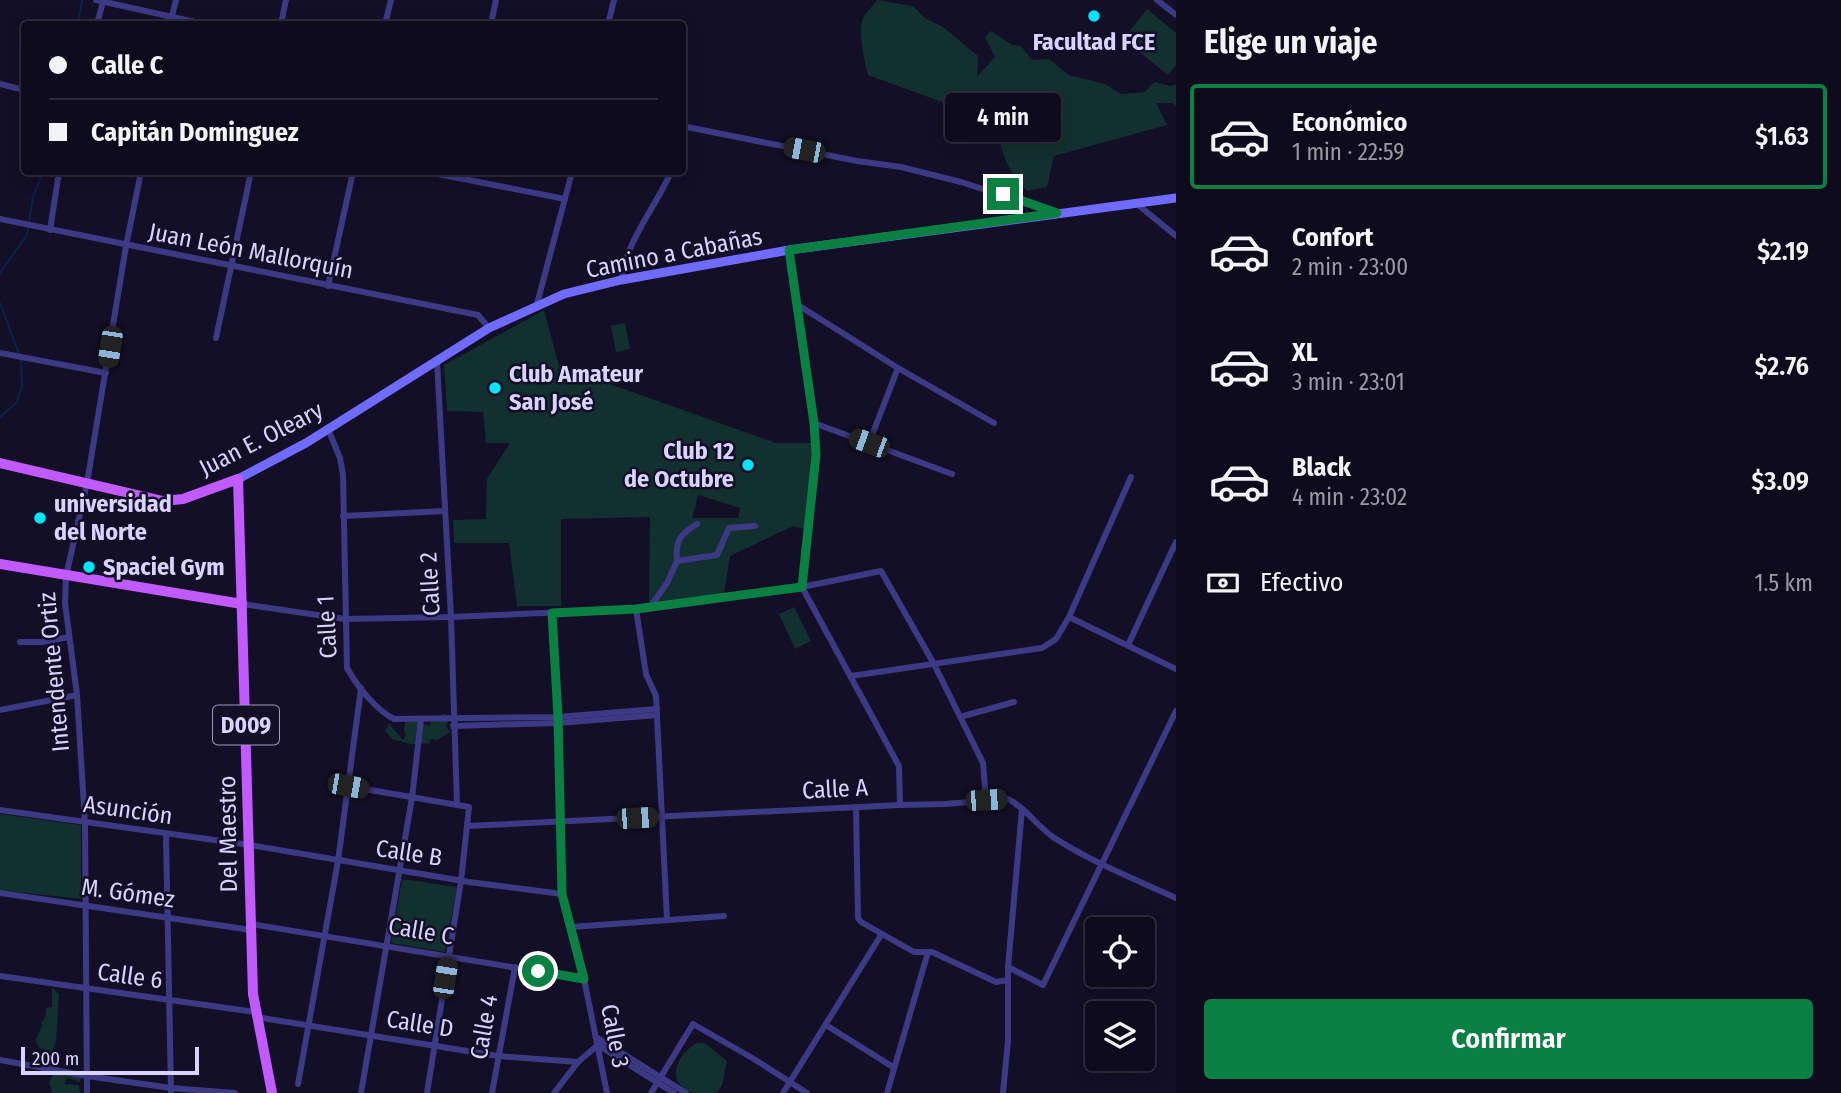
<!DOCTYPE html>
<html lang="es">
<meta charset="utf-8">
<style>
body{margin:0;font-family:"Fira Sans Condensed",sans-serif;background:#171425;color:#f1f3f6;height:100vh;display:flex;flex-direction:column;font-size:26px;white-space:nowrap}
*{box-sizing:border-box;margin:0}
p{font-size:23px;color:#9b9ba3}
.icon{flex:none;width:38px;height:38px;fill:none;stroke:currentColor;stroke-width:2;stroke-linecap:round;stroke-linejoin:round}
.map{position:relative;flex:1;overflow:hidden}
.side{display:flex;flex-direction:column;background:#0e0b1c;width:665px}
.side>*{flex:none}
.hud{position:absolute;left:21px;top:21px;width:665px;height:154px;border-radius:7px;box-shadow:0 4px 18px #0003,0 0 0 2px #2e2b3b;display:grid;align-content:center;height:154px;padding:0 28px;background:#0e0b1c}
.fabs{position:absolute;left:1085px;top:917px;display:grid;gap:14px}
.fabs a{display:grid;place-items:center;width:70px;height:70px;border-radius:7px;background:#0e0b1c;box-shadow:0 4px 18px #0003,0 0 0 2px #2e2b3b;font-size:35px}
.scale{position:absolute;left:21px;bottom:18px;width:178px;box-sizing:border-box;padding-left:7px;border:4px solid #d9d4ff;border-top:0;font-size:19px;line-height:24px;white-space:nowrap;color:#d9d4ff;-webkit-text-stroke:5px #130f26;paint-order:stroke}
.end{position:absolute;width:32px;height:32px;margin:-16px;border:9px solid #0b8043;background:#fff;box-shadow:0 0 0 4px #fff}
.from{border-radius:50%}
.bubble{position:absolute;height:49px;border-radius:7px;background:#0e0b1c;box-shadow:0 4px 18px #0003,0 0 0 2px #2e2b3b;font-size:23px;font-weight:600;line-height:49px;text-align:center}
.car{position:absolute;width:21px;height:42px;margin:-21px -10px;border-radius:9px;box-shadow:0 0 5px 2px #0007;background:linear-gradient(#222 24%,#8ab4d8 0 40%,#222 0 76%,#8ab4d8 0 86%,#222 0)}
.hud b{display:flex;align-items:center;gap:24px;height:66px;font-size:26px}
.hud b+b{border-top:2px solid #2e2b3b}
.hud i{width:18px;height:18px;background:#f1f3f6}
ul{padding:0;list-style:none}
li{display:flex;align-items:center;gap:21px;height:105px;margin:0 14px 10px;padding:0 14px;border:4px solid transparent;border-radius:7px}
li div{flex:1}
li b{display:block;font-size:26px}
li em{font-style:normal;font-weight:600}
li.current{border-color:#0b8043}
li>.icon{width:63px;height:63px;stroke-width:1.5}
h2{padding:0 28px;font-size:32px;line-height:84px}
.pay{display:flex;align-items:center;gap:18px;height:77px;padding:0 28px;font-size:26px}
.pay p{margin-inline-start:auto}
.primary-button{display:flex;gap:14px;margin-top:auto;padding:14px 28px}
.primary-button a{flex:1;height:80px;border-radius:7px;background:#0b8043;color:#fff;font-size:28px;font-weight:600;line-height:80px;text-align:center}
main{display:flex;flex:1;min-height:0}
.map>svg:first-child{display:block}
.green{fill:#12302f;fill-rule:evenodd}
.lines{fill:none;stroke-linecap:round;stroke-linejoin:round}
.stream{stroke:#0c2248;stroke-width:2}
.street{stroke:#3d3a85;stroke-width:6}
.secondary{stroke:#6f6bff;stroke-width:9}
.primary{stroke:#c25bff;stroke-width:10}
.route{stroke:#0b8043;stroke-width:9}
.poi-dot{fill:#00e5ff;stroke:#130f26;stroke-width:2.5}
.labels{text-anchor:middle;stroke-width:5;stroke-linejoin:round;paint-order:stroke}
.shield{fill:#130f26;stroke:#9e99be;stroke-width:2}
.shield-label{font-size:23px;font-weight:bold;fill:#d9d4ff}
.poi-label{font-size:24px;font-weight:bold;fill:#d9d4ff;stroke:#130f26;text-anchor:start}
.street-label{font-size:24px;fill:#d9d4ff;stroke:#130f26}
</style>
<main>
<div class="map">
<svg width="1176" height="1093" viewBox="0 0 1176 1093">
<rect width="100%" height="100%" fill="#130f26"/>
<g class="green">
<path d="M877 0 913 6 925 18 943 27 978 56 977 77 995 57 985 37 991 31 1012 45 1021 46 1032 60 1049 59 1069 75 1105 84 1121 94 1145 92 1154 82 1171 86 1176 84V107L1173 103H1156L1167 125 1054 156 1047 187 1027 191C1005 170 1002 149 994 121L868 75C865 62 857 32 863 18 866 12 873 6 877 0Z"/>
<polygon points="1147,9 1176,33 1176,65 1168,75 1123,39"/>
<path d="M544 310 559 366 776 443H812L804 529 793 526 730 556 724 594 649 602 650 517 561 519V606H517L509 543H454L453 520 486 519 487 479 510 443H486L483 412 447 411 444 365ZM698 495 740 508 738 518H692Z"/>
<polygon points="625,323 630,349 616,352 611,326"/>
<polygon points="794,607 811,641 795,649 779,614"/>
<path d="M444 714 449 719 446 726 450 732 437 740 431 739 429 744C423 743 420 744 413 744 406 744 400 740 393 740L385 731 389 724 403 740 406 736 404 729 405 722 409 719 429 726 434 717Z"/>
<polygon points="0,814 81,825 81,899 0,890"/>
<polygon points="402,879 457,887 445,952 391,943"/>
<polygon points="52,988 59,994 56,1041 49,1061 42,1058 44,1050 38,1047 36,1039 42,1026 41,1023 45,1018 46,1008 52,1007"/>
<path d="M697 1043H705L727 1061 722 1085 717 1093C710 1093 701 1093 694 1093 664 1085 676 1054 697 1043Z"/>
<polygon points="59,1072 81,1077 80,1082 68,1078 64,1084 79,1085 80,1093 52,1093 49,1082 53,1075"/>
</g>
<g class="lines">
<g class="stream">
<polyline points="78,24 82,0"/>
<polyline points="0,273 27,235 33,197 41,176 39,172"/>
<polyline points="0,303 19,354"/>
<polyline points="0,417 17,402 22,385 21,360"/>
</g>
<g class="street">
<polyline points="96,0 204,24"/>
<polyline points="1157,0 1176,15"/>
<polyline points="97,24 103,2"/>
<polyline points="170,24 176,0"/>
<polyline points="281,24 286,0"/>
<polyline points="385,24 391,0"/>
<polyline points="491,24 496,0"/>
<polyline points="608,24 614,0"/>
<polyline points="0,84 24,90"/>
<polyline points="682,126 857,161 901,167 961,182 1057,213"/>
<polyline points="428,172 565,199"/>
<polyline points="1137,204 1176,236"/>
<polyline points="0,219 478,315 489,328"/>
<polyline points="50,230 59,172"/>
<polyline points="789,250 814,423 816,454 802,587 899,766 900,805"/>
<path d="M621 280C627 240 655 208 671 172"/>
<polyline points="328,286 353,172"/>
<polyline points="537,304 572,172"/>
<polyline points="798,305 898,368 994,423"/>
<polyline points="216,338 251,172"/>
<polyline points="0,353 106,373"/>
<polyline points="437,361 451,617 457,805"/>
<polyline points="814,423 952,474"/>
<path d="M328 429 340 458 343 475 347 668C357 686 376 710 394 719L558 717 657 709"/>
<polyline points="869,443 898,368"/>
<polyline points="343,516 445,511"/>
<path d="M677 561C675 541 680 534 697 524"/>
<polyline points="242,604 345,619 451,617 636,609 802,587 881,571 934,664 983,763 986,800"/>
<polyline points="651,606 667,583 677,561 717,555 729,528 755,526"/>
<polyline points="636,609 646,674 656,696 667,920"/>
<polyline points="552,613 558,717 562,894 584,979 607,1093"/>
<polyline points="1069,617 1176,669"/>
<polyline points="20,642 42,642 69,637"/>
<polyline points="1128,645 1176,542"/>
<polyline points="851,676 1042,648 1056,639 1069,617 1131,477"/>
<polyline points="0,710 77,695"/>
<polyline points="960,717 1014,702"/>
<polyline points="453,726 558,723 657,715"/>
<polyline points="347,786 469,807 461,881 427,1093"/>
<polyline points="856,807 858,918 861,922 914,952 932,952 996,982 1008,980"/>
<polyline points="0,810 250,845 469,882 562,894"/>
<path d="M467 826 900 805 945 804 1008 799C1026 808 1037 826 1053 837 1091 862 1135 879 1176 898"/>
<polyline points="166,835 171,1093"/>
<polyline points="0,893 251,930"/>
<polyline points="251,924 584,979"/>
<polyline points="571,927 724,916"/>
<polyline points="1008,967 1043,985 1176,711"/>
<polyline points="0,976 255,1012"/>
<polyline points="256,1017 498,1056 578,1062"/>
<polyline points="826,1025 893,1067"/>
<polyline points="596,1037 686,1093"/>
<polyline points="598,1045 674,1093"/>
<polyline points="0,1060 87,1076 171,1088 235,1093"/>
<polyline points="298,1084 338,861 361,688"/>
<polyline points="87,1093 85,823 77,695 65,603 66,576 87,483 126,246 141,172"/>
<polyline points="361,1093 412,798 421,719"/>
<polyline points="492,1093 515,967"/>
<polyline points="554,1093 578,1062 598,1045"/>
<polyline points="651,1093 693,1024 754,1059 807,1093"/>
<polyline points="783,1093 881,935"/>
<polyline points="887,1093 928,952"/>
<polyline points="1003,1093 1008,1041 1008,967 1022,809"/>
</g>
<polyline class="secondary" points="238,479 306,443 489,328 564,294 621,280 789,250 1176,198"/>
<g class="primary">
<polyline points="0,463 163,501 183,499 238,479 253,994 272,1093"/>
<polyline points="0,564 242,604"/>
</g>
</g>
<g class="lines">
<polyline class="route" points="538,971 584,979 562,894 558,717 552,613 636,609 802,587 816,454 814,423 789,250 1057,213 1003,194"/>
</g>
<g class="poi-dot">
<circle cx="1094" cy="16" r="7"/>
<circle cx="495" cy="388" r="7"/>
<circle cx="748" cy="465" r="7"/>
<circle cx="40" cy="518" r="7"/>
<circle cx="89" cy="567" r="7"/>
</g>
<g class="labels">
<rect class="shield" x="213" y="705.5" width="66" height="39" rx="5"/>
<g class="shield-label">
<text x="246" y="733">D009</text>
</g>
<g class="poi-label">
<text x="1094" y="50" text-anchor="middle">Facultad FCE</text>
<text x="509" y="382">Club Amateur<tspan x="509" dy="28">San José</tspan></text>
<text x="734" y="459" text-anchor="end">Club 12<tspan x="734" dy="28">de Octubre</tspan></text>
<text x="54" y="512">universidad<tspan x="54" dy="28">del Norte</tspan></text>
<text x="103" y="575">Spaciel Gym</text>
</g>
<g class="street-label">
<text transform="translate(251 251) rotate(11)" y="8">Juan León Mallorquín</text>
<text transform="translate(674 253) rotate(-11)" y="8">Camino a Cabañas</text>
<text transform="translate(261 439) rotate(-27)" y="8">Juan E. Oleary</text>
<text transform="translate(430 584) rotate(-93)" y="8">Calle 2</text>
<text transform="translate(327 627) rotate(-93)" y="8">Calle 1</text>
<text transform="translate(54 672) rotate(-95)" y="8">Intendente Ortiz</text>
<text transform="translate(835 789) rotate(-3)" y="8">Calle A</text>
<text transform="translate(128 810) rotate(8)" y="8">Asunción</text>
<text transform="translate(228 834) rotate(-91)" y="8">Del Maestro</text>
<text transform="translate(409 853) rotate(9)" y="8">Calle B</text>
<text transform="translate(128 893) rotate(8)" y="8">M. Gómez</text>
<text transform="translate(421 931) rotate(10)" y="8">Calle C</text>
<text transform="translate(130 976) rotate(8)" y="8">Calle 6</text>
<text transform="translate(420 1024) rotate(9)" y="8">Calle D</text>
<text transform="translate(484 1027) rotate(-80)" y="8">Calle 4</text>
<text transform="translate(615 1036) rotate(79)" y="8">Calle 3</text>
</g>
</g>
</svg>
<div class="fabs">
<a><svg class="icon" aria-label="locate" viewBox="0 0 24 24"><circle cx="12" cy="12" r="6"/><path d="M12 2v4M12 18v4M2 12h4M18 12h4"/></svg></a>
<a><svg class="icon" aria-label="layers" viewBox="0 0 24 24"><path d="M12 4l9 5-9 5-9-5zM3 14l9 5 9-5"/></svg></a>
</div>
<div class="scale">200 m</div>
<i class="end from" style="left:538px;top:971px"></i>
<i class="end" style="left:1003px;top:194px"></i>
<div class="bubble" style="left:945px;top:93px;width:116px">4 min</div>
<i class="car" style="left:804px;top:150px;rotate:281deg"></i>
<i class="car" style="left:110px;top:347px;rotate:189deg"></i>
<i class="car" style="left:869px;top:443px;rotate:290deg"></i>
<i class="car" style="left:348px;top:786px;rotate:100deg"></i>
<i class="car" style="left:986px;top:800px;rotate:87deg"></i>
<i class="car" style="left:637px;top:818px;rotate:87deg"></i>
<i class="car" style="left:445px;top:978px;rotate:9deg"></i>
<div class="hud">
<b><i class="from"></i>Calle C</b>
<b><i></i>Capitán Dominguez</b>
</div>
</div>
<section class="side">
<h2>Elige un viaje</h2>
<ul>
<li class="current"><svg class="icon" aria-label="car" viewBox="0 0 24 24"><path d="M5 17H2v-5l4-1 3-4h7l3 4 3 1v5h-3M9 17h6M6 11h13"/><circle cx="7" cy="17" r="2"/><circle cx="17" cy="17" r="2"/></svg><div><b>Económico</b><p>1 min · 22:59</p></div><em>$1.63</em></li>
<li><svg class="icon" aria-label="car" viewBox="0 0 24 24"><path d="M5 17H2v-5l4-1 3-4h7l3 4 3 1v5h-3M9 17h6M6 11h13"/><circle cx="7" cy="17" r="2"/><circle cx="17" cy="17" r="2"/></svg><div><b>Confort</b><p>2 min · 23:00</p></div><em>$2.19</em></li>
<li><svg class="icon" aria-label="car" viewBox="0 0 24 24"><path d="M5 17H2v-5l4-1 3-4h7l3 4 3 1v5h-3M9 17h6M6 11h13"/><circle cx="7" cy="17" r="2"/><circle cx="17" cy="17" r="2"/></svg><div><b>XL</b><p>3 min · 23:01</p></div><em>$2.76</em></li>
<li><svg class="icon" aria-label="car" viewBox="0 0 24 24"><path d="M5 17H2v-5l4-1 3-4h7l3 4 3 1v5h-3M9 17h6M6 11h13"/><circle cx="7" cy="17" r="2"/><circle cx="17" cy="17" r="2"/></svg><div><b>Black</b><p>4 min · 23:02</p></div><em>$3.09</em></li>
</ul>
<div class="pay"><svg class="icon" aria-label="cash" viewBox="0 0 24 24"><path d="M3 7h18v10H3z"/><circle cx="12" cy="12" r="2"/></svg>Efectivo<p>1.5 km</p></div>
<div class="primary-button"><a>Confirmar</a></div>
</section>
</main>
